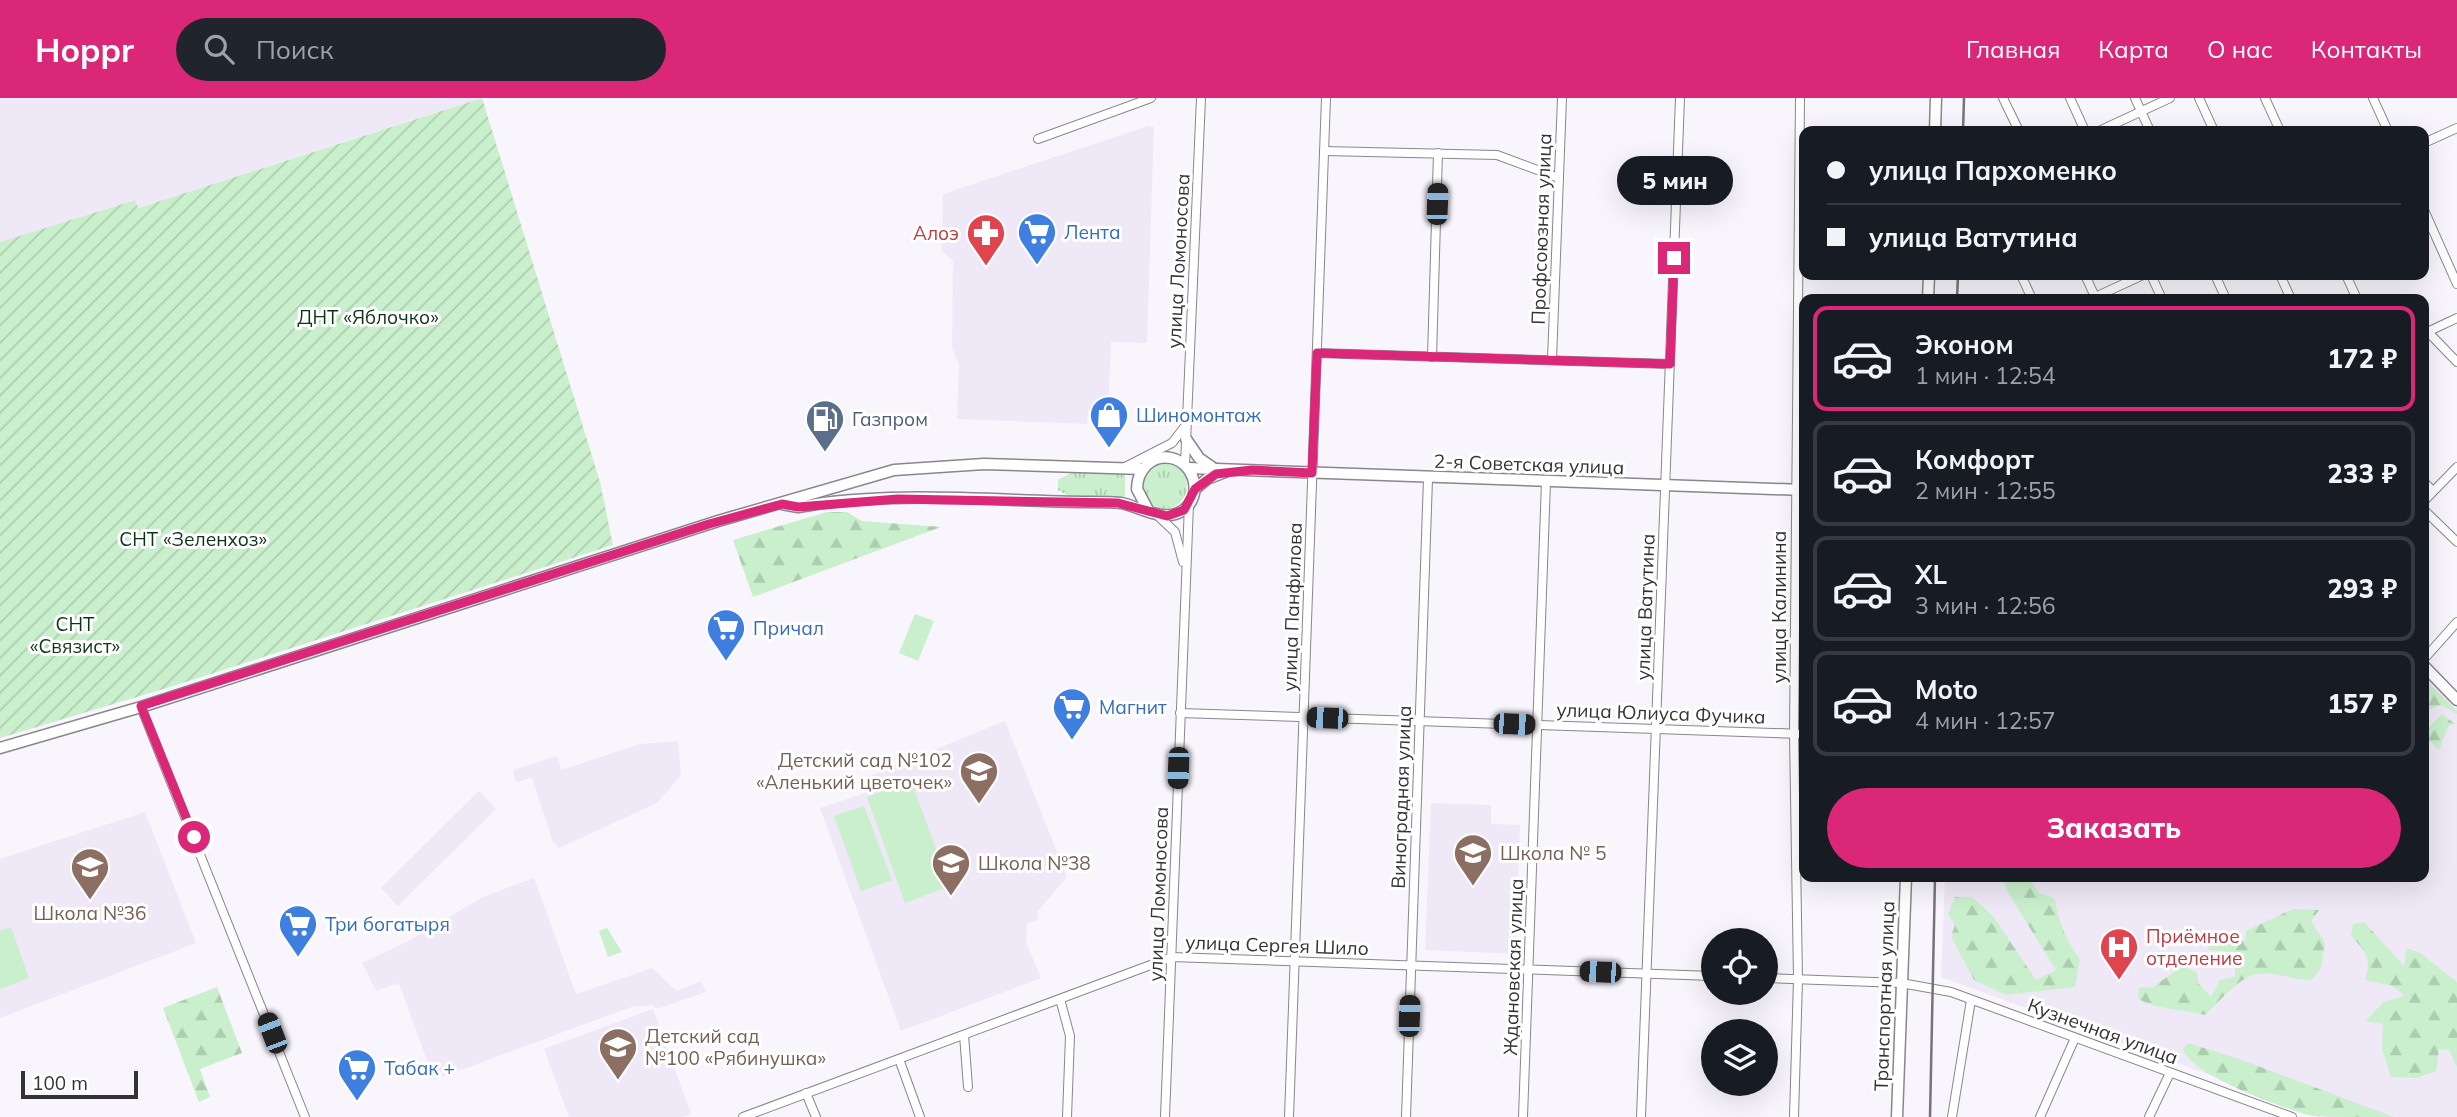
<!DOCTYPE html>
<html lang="ru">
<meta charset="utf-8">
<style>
body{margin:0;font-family:Mulish,sans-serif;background:#20242c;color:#f1f3f6;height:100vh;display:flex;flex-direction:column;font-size:26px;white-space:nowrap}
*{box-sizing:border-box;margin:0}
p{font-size:23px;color:#9ea1a6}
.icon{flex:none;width:38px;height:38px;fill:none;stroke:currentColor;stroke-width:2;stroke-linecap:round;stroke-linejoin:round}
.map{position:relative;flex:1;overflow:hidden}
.side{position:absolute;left:1799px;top:196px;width:630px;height:588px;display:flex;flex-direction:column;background:#171b24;border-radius:14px;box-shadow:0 7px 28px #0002}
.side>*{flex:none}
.guide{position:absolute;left:1799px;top:28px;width:630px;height:154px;border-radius:14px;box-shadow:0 7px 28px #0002;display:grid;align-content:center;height:154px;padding:0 28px;background:#171b24}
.controls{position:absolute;left:1701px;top:830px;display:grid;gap:14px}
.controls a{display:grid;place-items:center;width:77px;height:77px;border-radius:50%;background:#171b24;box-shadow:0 7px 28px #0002;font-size:35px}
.scale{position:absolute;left:21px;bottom:18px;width:117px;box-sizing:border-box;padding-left:7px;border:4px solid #333235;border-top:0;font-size:19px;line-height:24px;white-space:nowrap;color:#333235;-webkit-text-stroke:5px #fff;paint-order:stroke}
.end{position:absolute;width:32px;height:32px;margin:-16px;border:9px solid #db2777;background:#fff;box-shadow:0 0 0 4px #fff}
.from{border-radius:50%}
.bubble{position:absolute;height:49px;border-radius:24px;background:#171b24;box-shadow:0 7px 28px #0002;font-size:23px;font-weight:800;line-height:49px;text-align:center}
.car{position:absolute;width:21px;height:42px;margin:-21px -10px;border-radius:9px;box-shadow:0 0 5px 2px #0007;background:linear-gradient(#222 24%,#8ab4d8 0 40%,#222 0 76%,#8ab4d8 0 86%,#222 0)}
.guide b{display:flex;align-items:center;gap:24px;height:66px;font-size:26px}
.guide b+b{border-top:2px solid #363941}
.guide i{width:18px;height:18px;background:#f1f3f6}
ul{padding:12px 0 0;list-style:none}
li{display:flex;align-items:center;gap:21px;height:105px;margin:0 14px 10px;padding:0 14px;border:4px solid #363941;border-radius:14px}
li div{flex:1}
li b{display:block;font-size:26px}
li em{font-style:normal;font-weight:800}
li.selected{border-color:#db2777}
li>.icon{width:63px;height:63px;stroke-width:1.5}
.primary-button{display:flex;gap:14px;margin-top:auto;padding:14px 28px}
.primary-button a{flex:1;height:80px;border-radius:42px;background:#db2777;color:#fff;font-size:28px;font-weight:800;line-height:80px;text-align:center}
header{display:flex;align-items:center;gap:42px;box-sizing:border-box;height:98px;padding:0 35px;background:#db2777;color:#fff}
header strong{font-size:33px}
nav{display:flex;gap:38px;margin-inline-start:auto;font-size:24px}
.search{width:490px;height:63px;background:#20242c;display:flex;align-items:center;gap:18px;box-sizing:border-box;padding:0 24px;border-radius:38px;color:#9ea1a6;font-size:26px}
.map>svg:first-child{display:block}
.built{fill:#efe8f6}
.grass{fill:url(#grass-tufts)}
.forest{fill:url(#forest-firs)}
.garden{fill:url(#garden-furrows)}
.pitch{fill:#c9efcc}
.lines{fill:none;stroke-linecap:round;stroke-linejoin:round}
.minor-casing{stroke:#89868c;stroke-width:10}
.major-casing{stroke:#89868c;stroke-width:13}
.minor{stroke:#fff;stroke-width:8}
.major{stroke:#fff;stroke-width:10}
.rail{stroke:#767479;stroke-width:2.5}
.route{stroke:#db2777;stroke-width:9}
.labels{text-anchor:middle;stroke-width:6;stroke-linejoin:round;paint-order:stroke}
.street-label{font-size:19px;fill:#333235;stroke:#fff}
.shop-label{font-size:19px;fill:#366cbe;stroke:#fff;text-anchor:start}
.health-label{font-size:19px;fill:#be3a42;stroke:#fff;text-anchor:end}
.park-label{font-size:19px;fill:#0d3515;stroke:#fff}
.service-label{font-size:19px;fill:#4e5e75;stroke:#fff;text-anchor:start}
.education-label{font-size:19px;fill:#785e54;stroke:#fff;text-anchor:start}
</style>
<header>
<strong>Hoppr</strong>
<div class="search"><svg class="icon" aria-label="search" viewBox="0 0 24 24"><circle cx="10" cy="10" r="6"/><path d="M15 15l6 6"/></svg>Поиск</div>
<nav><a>Главная</a><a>Карта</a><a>О нас</a><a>Контакты</a></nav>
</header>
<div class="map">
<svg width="2457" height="1019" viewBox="0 0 2457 1019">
<defs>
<pattern id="grass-tufts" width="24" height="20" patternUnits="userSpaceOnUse" patternTransform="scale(1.75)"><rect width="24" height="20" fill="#c9efcc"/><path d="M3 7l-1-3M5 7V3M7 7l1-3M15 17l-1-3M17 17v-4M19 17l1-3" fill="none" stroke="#adcdb0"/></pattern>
<pattern id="forest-firs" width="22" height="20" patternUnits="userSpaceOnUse" patternTransform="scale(1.75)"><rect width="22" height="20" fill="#c9efcc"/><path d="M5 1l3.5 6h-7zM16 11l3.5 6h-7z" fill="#adcdb0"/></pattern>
<pattern id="garden-furrows" width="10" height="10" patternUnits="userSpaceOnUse" patternTransform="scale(1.75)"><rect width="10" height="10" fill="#c9efcc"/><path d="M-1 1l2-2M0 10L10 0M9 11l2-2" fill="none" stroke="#adcdb0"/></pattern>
</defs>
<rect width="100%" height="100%" fill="#f9f5fd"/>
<g class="built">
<polygon points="0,0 481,0 137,110 134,102 0,144"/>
<polygon points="1148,28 1154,29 1147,245 1111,244 1108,314 1088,313 1087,326 957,321 959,266 952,250 953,163 942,153 943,96"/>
<polygon points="2424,577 2457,610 2457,1019 2325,1019 1941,879 1945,779 2424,779"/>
<polygon points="1005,623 1067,779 1037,814 1039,821 1027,826 1026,844 1041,880 901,933 820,710 865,695 860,682"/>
<polygon points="678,643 681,677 657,705 559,750 553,744 532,680 516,684 513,672 557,658 561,672 640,646"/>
<polygon points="479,693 496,711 398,808 381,790"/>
<polygon points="1431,705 1491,707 1491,726 1520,727 1516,856 1425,852"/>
<polygon points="145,714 196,845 0,920 0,761"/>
<polygon points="534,780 576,896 652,870 677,893 701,883 706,894 657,911 653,907 631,909 434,982 399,885 376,893 362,865 407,844 483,799"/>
<polygon points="653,911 691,1016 682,1019 569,1019 544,951"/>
</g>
<g class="grass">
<circle cx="1164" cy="388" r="23"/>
<polygon points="1071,375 1125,376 1125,399 1070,399 1058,392 1058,382"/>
<polygon points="607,830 622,854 608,859 599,833"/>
</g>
<g class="forest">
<polygon points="827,414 847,414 862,423 941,429 753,499 733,442"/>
<polygon points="2424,581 2457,613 2457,616 2441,607 2424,613"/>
<polygon points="2442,616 2455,626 2449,627 2439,652 2424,638 2424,634"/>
<path d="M2007 779H2029L2038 794 2055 801C2058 825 2067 842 2080 862L2075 889 2006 897 1974 882 1951 838 1955 827 1948 816 1955 799H1972L1993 818 2036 882 2056 872 2009 796 2004 784Z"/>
<path d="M2293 811 2319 812 2311 823 2325 845 2321 870 2312 882C2298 882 2287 878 2273 876 2243 870 2226 898 2205 917 2182 911 2159 912 2138 901L2139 889 2152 890 2183 867 2197 875 2198 885 2211 899 2220 882 2235 879V864L2246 855 2209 852 2207 840 2227 838 2245 843 2246 833Z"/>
<path d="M2364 824 2404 868 2407 850 2420 855 2457 884V969L2449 952 2439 951 2436 973 2417 980 2391 979 2382 950 2383 926 2365 923 2384 904 2405 898 2392 888 2365 882C2372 861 2366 853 2351 838L2353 826Z"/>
<polygon points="217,889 242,955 200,971 210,999 199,1004 163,910"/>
<path d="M2188 945 2239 961 2394 1019C2369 1019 2336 1019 2312 1018 2285 1011 2190 977 2183 951Z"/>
</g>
<polygon class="garden" points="482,0 600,384 613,447 170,589 0,640 0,144 135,102 138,110"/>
<g class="pitch">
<polygon points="915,516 934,523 918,563 899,555"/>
<polygon points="911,683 950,788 905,805 867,699"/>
<polygon points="864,708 892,782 861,793 834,718"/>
<polygon points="11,829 29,880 0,891 0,833"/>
</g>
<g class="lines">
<g class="minor-casing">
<g id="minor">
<polyline points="2003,0 2019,33"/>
<polyline points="2070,0 2085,33"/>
<polyline points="2135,0 2150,33"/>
<polyline points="2199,0 2214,33"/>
<polyline points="2265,0 2280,33"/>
<polyline points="2373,0 2388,33"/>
<polyline points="2099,33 2170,0"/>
<polyline points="1038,41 1151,0"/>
<polyline points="2424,45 2457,30"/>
<polyline points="1324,53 1497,57 1559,80"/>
<polyline points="2424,112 2457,186"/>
<polyline points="2021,177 2032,201"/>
<polyline points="2085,177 2096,201"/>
<polyline points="2151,177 2162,201"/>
<polyline points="2215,177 2226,201"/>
<polyline points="2280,177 2291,201"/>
<polyline points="2346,177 2357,201"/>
<polyline points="2091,201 2143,177"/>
<polyline points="2428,234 2457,264"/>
<polyline points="2425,235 2457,220"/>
<polyline points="1317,255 1670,266"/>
<polyline points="1432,259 1438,55"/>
<polyline points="1552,262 1562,0"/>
<polyline points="1185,367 1201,0"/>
<polyline points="1123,370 1172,345 1186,327"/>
<polyline points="2424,384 2433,393"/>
<polyline points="2424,403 2457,369"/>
<polyline points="2424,412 2457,444"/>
<polyline points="1157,417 1175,434 1183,464"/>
<polyline points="2424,561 2457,524"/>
<polyline points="141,609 305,1019"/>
<polyline points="1180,615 1804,636"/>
<polyline points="1766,880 1901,885 1951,894 2292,1019"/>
<polyline points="1060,901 1070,938 1067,1019"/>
<polyline points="964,937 968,989"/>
<polyline points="899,961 920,1019"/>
<polyline points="806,995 816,1019"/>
<polyline points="743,1019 1172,859 1713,878"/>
<polyline points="1165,1019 1189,406"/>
<polyline points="1289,1019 1326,0"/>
<polyline points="1406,1019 1428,381"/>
<polyline points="1523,1019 1546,384"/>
<polyline points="1641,1019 1680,0"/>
<polyline points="1794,1019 1798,881 1794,636 1800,0"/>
<polyline points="1952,1019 1971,902"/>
<polyline points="2040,1019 2075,940"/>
<polyline points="2149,1019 2170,975"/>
</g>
</g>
<g class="major-casing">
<g id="major">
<polyline points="1935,33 1936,0"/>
<polyline points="1928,201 1929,177"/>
<polyline points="1186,341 1199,360 1212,369"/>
<polyline points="1188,370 1804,392"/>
<polyline points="1195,391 1207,381 1225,374"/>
<path d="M782 406 798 409C890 392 996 403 1089 404 1100 404 1111 404 1121 405 1141 409 1163 425 1182 413 1204 399 1195 365 1171 360 1151 356 1137 373 1137 391L1148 412"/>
<polyline points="2424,568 2457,602"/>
<polyline points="0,650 141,609 718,423 894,372 984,366 1143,371"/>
<polyline points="1897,1019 1906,779"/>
</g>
</g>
<use href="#minor" class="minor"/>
<use href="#major" class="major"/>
<g class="rail">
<polyline points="1963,33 1964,0"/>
<polyline points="1957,201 1958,177"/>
<polyline points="1930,1019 1935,779"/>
</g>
</g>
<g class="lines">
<polyline class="route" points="194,739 141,608 709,426 782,406 798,409 898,401 1118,405 1167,418 1184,412 1195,391 1216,376 1252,372 1312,375 1317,255 1670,266 1674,160"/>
</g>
<defs>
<g id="supermarket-pin" transform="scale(2.0125)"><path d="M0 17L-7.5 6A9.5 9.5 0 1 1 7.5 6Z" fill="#3f7fe0" stroke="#fff"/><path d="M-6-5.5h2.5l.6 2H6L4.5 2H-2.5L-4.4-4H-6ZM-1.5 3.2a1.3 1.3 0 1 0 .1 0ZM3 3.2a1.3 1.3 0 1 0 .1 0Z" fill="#fff"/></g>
<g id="pharmacy-pin" transform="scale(2.0125)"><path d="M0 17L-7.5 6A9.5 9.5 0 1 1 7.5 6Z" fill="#e0444e" stroke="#fff"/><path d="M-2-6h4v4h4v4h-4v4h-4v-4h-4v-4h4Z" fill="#fff"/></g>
<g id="shop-pin" transform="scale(2.0125)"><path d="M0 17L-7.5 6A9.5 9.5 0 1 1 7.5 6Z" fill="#3f7fe0" stroke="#fff"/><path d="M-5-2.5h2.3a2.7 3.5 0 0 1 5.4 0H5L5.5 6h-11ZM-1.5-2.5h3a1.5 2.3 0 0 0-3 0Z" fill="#fff"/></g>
<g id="fuel-pin" transform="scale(2.0125)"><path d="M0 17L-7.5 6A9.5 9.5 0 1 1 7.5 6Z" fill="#5c6f8a" stroke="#fff"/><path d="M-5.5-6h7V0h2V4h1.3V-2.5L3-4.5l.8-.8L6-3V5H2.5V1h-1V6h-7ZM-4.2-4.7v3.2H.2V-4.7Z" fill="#fff"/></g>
<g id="school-pin" transform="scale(2.0125)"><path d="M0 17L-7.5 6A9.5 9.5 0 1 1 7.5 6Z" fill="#8d6e63" stroke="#fff"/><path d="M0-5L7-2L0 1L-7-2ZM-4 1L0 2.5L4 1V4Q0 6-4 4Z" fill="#fff"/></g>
<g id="hospital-pin" transform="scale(2.0125)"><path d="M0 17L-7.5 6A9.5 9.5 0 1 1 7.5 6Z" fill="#e0444e" stroke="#fff"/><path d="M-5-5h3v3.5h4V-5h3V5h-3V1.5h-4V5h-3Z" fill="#fff"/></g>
</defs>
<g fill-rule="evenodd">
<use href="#supermarket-pin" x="1037" y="134"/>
<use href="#pharmacy-pin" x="986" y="135"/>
<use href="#shop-pin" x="1109" y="317"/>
<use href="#fuel-pin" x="825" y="321"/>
<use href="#supermarket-pin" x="726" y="530"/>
<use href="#supermarket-pin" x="1072" y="609"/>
<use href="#school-pin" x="979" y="673"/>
<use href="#school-pin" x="1473" y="755"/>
<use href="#school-pin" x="951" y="765"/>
<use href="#school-pin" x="90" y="769"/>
<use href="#supermarket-pin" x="298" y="826"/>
<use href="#hospital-pin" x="2119" y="849"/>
<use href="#school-pin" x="618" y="949"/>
<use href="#supermarket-pin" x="357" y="970"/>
</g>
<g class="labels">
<g class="street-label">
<text transform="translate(1541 131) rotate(-88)" y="7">Профсоюзная улица</text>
<text transform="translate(1178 163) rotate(-87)" y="7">улица Ломоносова</text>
<text transform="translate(1529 366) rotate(2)" y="7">2-я Советская улица</text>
<text transform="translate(1292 509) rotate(-88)" y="7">улица Панфилова</text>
<text transform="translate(1645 509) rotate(-88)" y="7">улица Ватутина</text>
<text transform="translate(1779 509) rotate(-90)" y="7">улица Калинина</text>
<text transform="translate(1661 615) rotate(2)" y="7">улица Юлиуса Фучика</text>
<text transform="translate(1401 699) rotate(-88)" y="7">Виноградная улица</text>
<text transform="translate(1158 796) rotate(-88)" y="7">улица Ломоносова</text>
<text transform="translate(1277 847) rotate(2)" y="7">улица Сергея Шило</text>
<text transform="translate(1513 869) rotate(-88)" y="7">Ждановская улица</text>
<text transform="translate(1884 898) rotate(-88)" y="7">Транспортная улица</text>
<text transform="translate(2103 933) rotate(20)" y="7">Кузнечная улица</text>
</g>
<g class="shop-label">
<text x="1064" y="141">Лента</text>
<text x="1136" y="324">Шиномонтаж</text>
<text x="753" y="537">Причал</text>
<text x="1099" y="616">Магнит</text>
<text x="325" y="833">Три богатыря</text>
<text x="384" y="977">Табак +</text>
</g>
<g class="health-label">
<text x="959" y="142">Алоэ</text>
<text x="2146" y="845" text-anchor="start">Приёмное<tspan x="2146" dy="22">отделение</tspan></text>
</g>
<g class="park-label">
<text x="368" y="226">ДНТ «Яблочко»</text>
<text x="193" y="448">СНТ «Зеленхоз»</text>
<text x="75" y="533">СНТ<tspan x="75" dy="22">«Связист»</tspan></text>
</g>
<g class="service-label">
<text x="852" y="328">Газпром</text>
</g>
<g class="education-label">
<text x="952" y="669" text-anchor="end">Детский сад №102<tspan x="952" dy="22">«Аленький цветочек»</tspan></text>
<text x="1500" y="762">Школа № 5</text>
<text x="978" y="772">Школа №38</text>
<text x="90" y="822" text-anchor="middle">Школа №36</text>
<text x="645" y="945">Детский сад<tspan x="645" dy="22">№100 «Рябинушка»</tspan></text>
</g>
</g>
</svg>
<div class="controls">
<a><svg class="icon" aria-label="locate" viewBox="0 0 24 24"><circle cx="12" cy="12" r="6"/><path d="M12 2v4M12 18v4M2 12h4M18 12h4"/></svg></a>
<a><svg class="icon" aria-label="layers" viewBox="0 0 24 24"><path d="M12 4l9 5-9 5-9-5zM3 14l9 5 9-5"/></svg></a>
</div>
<div class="scale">100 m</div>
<i class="end from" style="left:194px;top:739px"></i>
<i class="end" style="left:1674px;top:160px"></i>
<div class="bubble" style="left:1617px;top:58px;width:116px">5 мин</div>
<i class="car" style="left:1437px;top:106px;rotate:2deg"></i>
<i class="car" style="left:1327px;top:620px;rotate:272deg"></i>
<i class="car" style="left:1514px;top:626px;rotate:92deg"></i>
<i class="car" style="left:1178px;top:670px;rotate:182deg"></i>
<i class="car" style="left:1600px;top:874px;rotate:272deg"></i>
<i class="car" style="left:1409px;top:918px;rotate:2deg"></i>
<i class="car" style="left:272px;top:935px;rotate:339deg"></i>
<div class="guide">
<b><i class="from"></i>улица Пархоменко</b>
<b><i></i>улица Ватутина</b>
</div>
<section class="side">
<ul>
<li class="selected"><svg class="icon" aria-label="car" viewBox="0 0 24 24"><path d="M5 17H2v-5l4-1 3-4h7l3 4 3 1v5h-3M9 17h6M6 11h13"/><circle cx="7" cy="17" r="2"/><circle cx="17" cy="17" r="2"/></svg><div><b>Эконом</b><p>1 мин · 12:54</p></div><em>172 ₽</em></li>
<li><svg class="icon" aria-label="car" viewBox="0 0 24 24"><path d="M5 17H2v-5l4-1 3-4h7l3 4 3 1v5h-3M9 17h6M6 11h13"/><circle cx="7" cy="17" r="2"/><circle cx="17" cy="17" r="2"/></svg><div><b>Комфорт</b><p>2 мин · 12:55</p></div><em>233 ₽</em></li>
<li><svg class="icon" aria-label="car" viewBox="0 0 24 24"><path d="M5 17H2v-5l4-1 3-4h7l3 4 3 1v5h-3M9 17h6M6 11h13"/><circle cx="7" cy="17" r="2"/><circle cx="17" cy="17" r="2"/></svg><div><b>XL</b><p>3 мин · 12:56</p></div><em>293 ₽</em></li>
<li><svg class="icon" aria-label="car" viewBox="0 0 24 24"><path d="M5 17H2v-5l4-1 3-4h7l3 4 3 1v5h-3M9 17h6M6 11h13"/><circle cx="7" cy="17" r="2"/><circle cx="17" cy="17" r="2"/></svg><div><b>Moto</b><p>4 мин · 12:57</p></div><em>157 ₽</em></li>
</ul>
<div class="primary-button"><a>Заказать</a></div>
</section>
</div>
